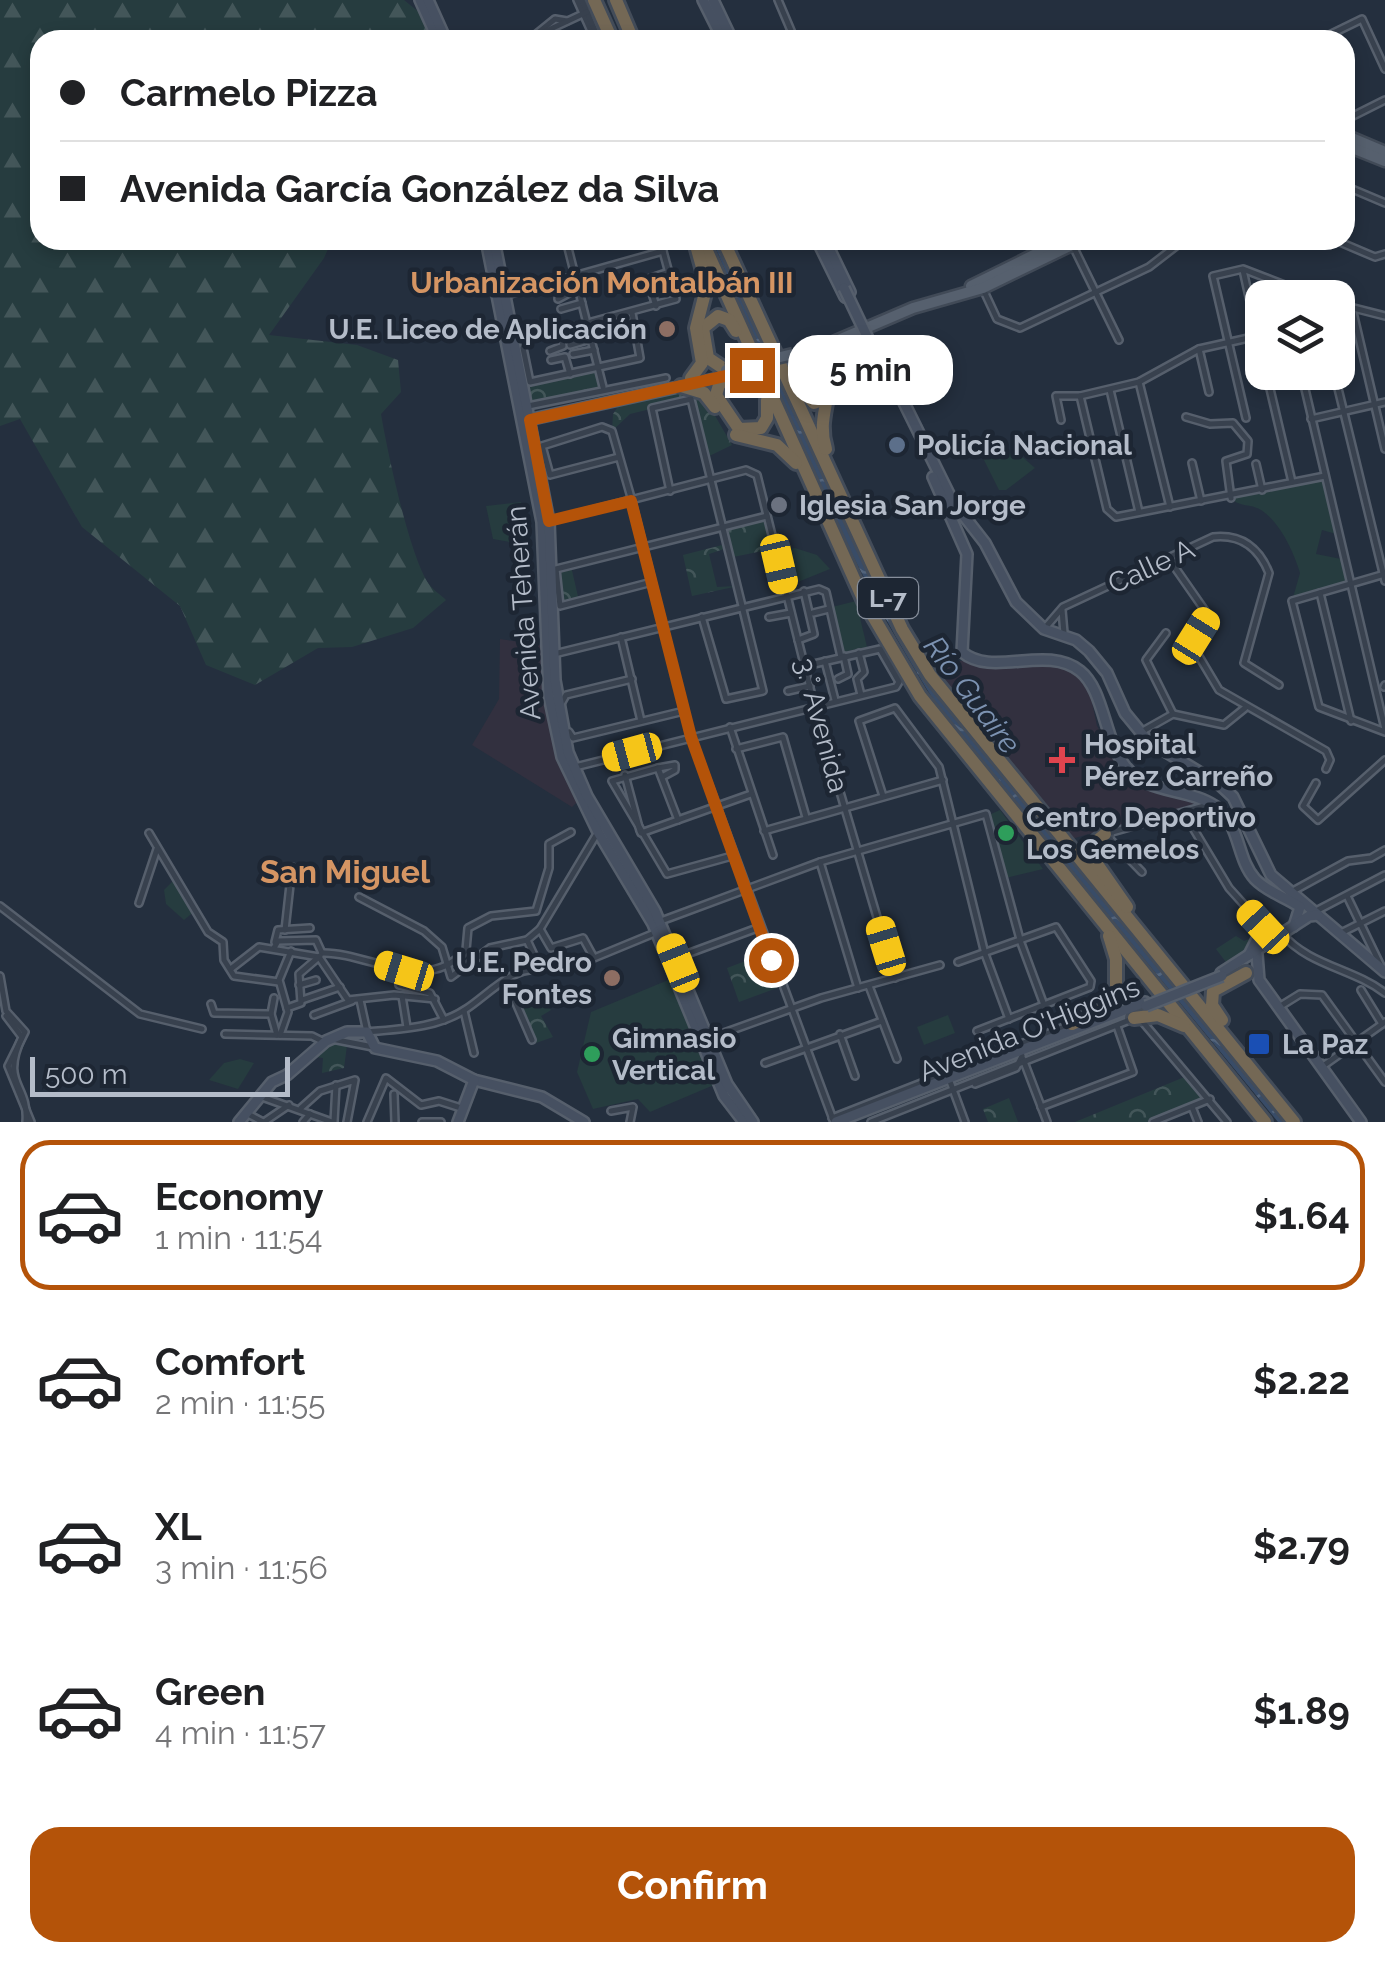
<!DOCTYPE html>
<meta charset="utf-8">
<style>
body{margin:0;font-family:Raleway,sans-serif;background:#f2f2f2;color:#202124;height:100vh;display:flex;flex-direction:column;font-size:38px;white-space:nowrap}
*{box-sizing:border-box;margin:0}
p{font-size:32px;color:#757577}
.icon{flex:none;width:55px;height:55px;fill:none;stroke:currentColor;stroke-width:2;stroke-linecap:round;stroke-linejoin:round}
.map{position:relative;height:1122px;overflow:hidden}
.drawer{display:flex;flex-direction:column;background:#fff;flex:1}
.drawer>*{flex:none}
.hud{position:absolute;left:30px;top:30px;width:1325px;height:220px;border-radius:30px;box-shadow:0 5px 15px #0003;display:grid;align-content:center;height:220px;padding:0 30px;background:#fff}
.controls{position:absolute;left:1245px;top:280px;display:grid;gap:20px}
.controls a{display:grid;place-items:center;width:110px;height:110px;border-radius:20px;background:#fff;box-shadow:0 5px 15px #0003;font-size:50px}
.scale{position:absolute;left:30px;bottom:25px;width:260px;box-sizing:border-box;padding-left:10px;border:5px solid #b4bcc9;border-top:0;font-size:28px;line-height:35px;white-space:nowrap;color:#b4bcc9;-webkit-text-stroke:8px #1d2633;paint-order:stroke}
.end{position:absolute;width:45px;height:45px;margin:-22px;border:12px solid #b45309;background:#fff;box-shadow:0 0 0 5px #fff}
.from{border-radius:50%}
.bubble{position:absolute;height:70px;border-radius:30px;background:#fff;box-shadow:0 5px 15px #0003;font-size:32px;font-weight:700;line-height:70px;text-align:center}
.car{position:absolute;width:30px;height:60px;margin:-30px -15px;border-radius:12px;box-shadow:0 0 8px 2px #0007;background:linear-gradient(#f5c518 24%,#345 0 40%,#f5c518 0 76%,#345 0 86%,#f5c518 0)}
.hud b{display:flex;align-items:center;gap:35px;height:95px;font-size:38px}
.hud b+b{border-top:2px solid #e0e0e0}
.hud i{width:25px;height:25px;background:#202124}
ul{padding:18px 0 0;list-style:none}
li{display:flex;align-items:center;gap:30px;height:150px;margin:0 20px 15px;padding:0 10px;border:5px solid transparent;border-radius:30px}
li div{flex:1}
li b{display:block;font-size:38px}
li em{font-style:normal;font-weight:700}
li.current{border-color:#b45309}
li>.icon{width:90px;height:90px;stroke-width:1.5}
.button{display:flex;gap:20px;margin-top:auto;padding:20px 30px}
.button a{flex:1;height:115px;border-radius:30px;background:#b45309;color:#fff;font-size:40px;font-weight:700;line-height:115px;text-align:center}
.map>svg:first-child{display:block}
.medical{fill:#32303f}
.forest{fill:url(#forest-firs)}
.park{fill:url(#park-crowns)}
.pitch{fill:#263c3f;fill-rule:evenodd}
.water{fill:url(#water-ripples)}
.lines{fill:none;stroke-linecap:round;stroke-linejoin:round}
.street-casing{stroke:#565f6c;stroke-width:10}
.secondary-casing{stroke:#565f6c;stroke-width:14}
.primary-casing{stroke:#414a57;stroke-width:15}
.highway-casing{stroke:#434c59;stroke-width:18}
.street{stroke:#38414e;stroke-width:5}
.secondary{stroke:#465061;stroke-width:9}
.primary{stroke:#56606e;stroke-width:10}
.highway{stroke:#746855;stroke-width:12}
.secondary-bridge-casing{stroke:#565f6c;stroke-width:14;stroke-linecap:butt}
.primary-bridge-casing{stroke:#414a57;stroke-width:15;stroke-linecap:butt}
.secondary-bridge{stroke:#465061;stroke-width:9}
.primary-bridge{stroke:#56606e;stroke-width:10}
.route{stroke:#b45309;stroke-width:12}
.education-dot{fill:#8d6e63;stroke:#1d2633;stroke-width:4}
.service-dot{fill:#5c6f8a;stroke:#1d2633;stroke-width:4}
.worship-dot{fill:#6b7280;stroke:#1d2633;stroke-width:4}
.health-dot{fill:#e0444e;stroke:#1d2633;stroke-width:4}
.leisure-dot{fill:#2e9e5b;stroke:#1d2633;stroke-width:4}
.transit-dot{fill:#1a4fb4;stroke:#1d2633;stroke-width:4}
.labels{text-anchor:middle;stroke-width:9;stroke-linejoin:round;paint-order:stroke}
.shield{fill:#1d2633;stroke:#878f9c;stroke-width:2.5}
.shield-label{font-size:25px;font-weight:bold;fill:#b4bcc9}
.poi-label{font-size:28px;font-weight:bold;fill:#b4bcc9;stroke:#1d2633;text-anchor:start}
.street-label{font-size:28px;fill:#b4bcc9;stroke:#1d2633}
.neighbourhood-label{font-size:30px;font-weight:bold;fill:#d59563;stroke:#1d2633}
.water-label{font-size:30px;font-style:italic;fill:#7c92b1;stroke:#1d2633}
.quarter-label{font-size:32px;font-weight:bold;fill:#d59563;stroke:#1d2633}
</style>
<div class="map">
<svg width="1385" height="1122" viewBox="0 0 1385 1122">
<defs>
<pattern id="forest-firs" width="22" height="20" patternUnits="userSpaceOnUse" patternTransform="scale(2.5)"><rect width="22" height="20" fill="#263c3f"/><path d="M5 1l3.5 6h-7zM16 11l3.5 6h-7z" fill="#435659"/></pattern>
<pattern id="park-crowns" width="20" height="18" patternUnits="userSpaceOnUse" patternTransform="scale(2.5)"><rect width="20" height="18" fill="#263c3f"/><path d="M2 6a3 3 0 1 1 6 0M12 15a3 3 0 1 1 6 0" fill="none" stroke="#435659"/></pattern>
<pattern id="water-ripples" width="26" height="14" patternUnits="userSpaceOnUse" patternTransform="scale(2.5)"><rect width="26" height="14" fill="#394c67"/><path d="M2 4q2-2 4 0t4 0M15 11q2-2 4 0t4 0" fill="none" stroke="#53647b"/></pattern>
</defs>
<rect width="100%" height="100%" fill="#242f3e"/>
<g class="medical">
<polygon points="500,639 542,645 551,734 577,802 572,807 472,745 499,699"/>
<polygon points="957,661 1043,661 1069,668 1089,688 1097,726 1124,770 1198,803 1068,840 939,673"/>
</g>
<path class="forest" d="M0 0H404L420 13 437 40H40V240H332L324 258 269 335 357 345 398 360 401 392 381 414C387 450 410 558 429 584 433 590 441 595 446 600L413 628 352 647 318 648 255 685 206 665 180 606 82 527 20 419 0 426Z"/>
<g class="park">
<polygon points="597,369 602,389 533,405 529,387"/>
<polygon points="681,386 707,402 732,445 705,458 691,399 630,414 612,431 613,414 621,402"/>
<polygon points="767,519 773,549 733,557 727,527"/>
<polygon points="726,544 727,548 709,554 717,587 738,586 692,596 683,555"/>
<polygon points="570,562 579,601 560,606 556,569"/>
<polygon points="1236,936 1244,941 1254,937 1245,957 1229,966 1216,949"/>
<polygon points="764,954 777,988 739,1002 727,968"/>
<polygon points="541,994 551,1010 541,1016 553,1037 536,1043 519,1005"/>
<polygon points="329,1044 347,1045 344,1068 322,1073 323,1058 316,1057"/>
<polygon points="1187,1076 1209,1099 1152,1122 1075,1122"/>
<polygon points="1009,1098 1018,1122 988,1122 983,1109"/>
</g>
<g class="pitch">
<polygon points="997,452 1019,454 1035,468 1006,490 999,490 982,456"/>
<path d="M1326 476 1351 583 1292 601 1300 573C1294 553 1280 522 1261 510 1250 503 1240 508 1231 498ZM1322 530 1336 534 1341 559 1316 554Z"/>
<polygon points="521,502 522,539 515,543 493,539 486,506"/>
<polygon points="795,548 817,555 830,569 793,584 781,550"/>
<polygon points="856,601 867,647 843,652 832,607"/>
<polygon points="1000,810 1043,869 1006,878 991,814"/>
<polygon points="177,877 196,910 184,920 166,904 164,890"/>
<polygon points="673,978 714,1085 650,1112 638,1099 593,1109 577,1072 591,1012"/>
<polygon points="948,1015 955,1033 924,1045 917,1027"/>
<polygon points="240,1059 254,1063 238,1089 209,1080 224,1063"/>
</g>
<path class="water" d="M712 240H720L863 560 902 636 1286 1122H1278L942 713C847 567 781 400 712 240Z"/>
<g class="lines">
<g class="street-casing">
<g id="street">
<polyline points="577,0 595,40"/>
<polyline points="582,0 599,40"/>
<polyline points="778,0 795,40"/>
<polyline points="534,36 555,19 567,21"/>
<polyline points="527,40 587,12"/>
<polyline points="1319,40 1362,19 1385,69"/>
<polyline points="1345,120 1385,100"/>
<polyline points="1345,186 1385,203"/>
<polyline points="566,240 603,387"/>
<polyline points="1070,240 1119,340"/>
<polyline points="1335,240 1375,257 1385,254"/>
<polyline points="1243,270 1262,355"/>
<polyline points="648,279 669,272"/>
<polyline points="1280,284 1283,298"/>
<polyline points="983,289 997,319 1020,328 1149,267 1184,240"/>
<polyline points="507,295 663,251"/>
<polyline points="558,299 578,288"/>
<polyline points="1338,304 1385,316"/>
<polyline points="656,306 650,287 663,282"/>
<polyline points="1352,308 1385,449"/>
<polyline points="561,309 582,303"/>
<polyline points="632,313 640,358 530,382 523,348 529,339 676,299 660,240"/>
<polyline points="570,345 591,339"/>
<polyline points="1199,349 1209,392"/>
<polyline points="550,351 563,346 560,331"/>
<polyline points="573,354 594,350"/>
<polyline points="551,360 565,357 570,374"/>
<polyline points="1266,372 1292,482"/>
<polyline points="1301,372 1385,729"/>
<polyline points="1334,372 1385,581"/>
<polyline points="1139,382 1170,507"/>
<polyline points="1110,390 1139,512"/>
<polyline points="1080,396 1107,509 1116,517 1325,476"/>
<polyline points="528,406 666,378"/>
<polyline points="1186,417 1210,424 1233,423 1248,441 1247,454 1226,461 1231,498"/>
<polyline points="1246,418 1213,276 1243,269 1318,298"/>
<polyline points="1311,419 1385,402"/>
<polyline points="1061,420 1056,396 1080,396 1139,382 1199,349 1262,335"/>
<polyline points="619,457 550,475 542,446 602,427 612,431 630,494 691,737 834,1122"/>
<polyline points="1192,463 1201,501"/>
<polyline points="1256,464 1262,490"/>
<polyline points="670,491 652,408 691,399 763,691 726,699 702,617"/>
<polyline points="550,521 746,470 757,475 814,704 895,978"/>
<polyline points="1169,559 1208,615 1194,648 1219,690 1326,751 1330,760 1326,769"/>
<polyline points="1385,574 1292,601 1319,707 1385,732"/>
<polyline points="652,582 560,606 556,569 767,516"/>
<polyline points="1320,593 1351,721"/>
<polyline points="1062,610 1064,633"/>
<polyline points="813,613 829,609"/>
<polyline points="769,617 791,613"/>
<path d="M1044 629 1063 607 1213 537C1242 534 1259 548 1269 573L1244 663 1279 685"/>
<polyline points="1166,633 1146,660 1173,714"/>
<polyline points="621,637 641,721"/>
<polyline points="798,640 814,634 804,591"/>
<polyline points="859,653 864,672 857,679 861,695"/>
<polyline points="554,654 819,589 826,592 841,657"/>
<polyline points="825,661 835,700"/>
<polyline points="838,679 848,674 844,656"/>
<polyline points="1384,687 1385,685"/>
<polyline points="788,691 810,686"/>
<polyline points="562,702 566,695 632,679"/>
<polyline points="730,727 773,855"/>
<polyline points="569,732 573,738 684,711"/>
<polyline points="1141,732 1173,714 1224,725 1245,708"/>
<polyline points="736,749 783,737 806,817"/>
<polyline points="575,767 896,687 899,682 880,649 805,666"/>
<polyline points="658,768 675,765 675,770 662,777"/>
<polyline points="625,775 640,831"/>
<polyline points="1316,783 1303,806 1318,820 1385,760"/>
<polyline points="883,796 859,721 895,708 939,767 985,954 1009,1019"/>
<polyline points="1184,813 1229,888 1273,937"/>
<polyline points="678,820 658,768 612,781 667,874 732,856"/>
<polyline points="764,831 943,780"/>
<polyline points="149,833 208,932 223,942 224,960 234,976 279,982"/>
<polyline points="641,833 751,794"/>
<polyline points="820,862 858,988"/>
<polyline points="1142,872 1105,834 1208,805"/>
<polyline points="1293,891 1348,861 1371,858 1385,850"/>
<polyline points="1347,896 1380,964"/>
<polyline points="359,897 424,931 442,947 451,977 490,948 527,940 540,929 598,832"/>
<polyline points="139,903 157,849"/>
<polyline points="0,906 140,1014 202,1029"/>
<polyline points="1316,911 1385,875"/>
<polyline points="661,921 820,862 986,814 1021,943 1044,1005"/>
<polyline points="540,929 551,948 583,938 594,958 657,932"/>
<polyline points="285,930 292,867"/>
<polyline points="1341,933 1385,911"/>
<path d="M1282 934C1310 966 1352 968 1385 993"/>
<polyline points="275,942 278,930 310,928"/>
<polyline points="274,948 278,941 316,940 322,953"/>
<path d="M322 953C369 952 426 996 466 950L468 928 491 916 536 911 549 868V844L571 832"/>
<polyline points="687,954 760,927"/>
<polyline points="319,957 348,1000 394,995 435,999"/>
<polyline points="958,962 1056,927 1091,981 1090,987 977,1031"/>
<polyline points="232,968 259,947 319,957"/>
<polyline points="0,976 6,1011 25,1032 8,1066 31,1122"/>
<polyline points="506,980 532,1040"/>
<polyline points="299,985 316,980"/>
<polyline points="399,985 430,993 444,1020"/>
<polyline points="869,986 897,1059"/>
<polyline points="1361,990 1382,1024"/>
<polyline points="402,996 407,1027"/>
<polyline points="302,1000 340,987"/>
<path d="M360 1000 367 1032C400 1029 438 1028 466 1009 488 995 513 965 541 970L527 940"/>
<polyline points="211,1004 214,1013 271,1014 277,1035"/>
<polyline points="1279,1007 1300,994 1322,995 1385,1082"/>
<polyline points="287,1008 301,1003 299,974 320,956"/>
<polyline points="464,1011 474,1053"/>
<polyline points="271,1014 274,998"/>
<polyline points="314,1015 352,1001"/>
<path d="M6 1016 22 1037C0 1085 29 1083 26 1122"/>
<polyline points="1142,1021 1227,1122"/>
<polyline points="705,1029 721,1034 821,998 940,965"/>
<polyline points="225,1034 312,1036 324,1042"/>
<polyline points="840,1034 855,1076"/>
<polyline points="280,1035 288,1012 279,980 291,951"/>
<polyline points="332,1039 373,1047"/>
<polyline points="1023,1059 1047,1122"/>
<polyline points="765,1063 882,1021"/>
<polyline points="1323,1066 1385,1022"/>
<polyline points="948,1076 965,1122"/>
<polyline points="975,1084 1016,1068 1022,1056"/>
<polyline points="394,1094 395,1122"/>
<polyline points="262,1097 332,1122"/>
<polyline points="1041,1107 1133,1072 1117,1026"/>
<polyline points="1192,1107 1198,1122"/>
<polyline points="301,1108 320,1091 355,1080 347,1122"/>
<polyline points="611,1111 633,1107 630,1122"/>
<polyline points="246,1113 263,1122"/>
<polyline points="832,1118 1072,1024"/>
<polyline points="264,1122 289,1105"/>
<polyline points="303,1122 310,1114"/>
<polyline points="334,1122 336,1085"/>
<polyline points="367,1122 386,1078 421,1105 439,1101 461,1108"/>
<polyline points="422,1122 441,1122"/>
<polyline points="871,1122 1132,1019"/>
<polyline points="1153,1122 1210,1099"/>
</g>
</g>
<g class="secondary-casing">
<g id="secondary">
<polyline points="420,0 438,40"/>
<polyline points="428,0 446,40"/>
<polyline points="703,0 723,40"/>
<polyline points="713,0 732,40"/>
<polyline points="486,240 542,522 549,696 562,757 598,832 653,924 724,1096 744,1122"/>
<polyline points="494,240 549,521 555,680 568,752 587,796 655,911 727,1084 753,1122"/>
<polyline points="817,240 845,297"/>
<polyline points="825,240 850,292"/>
<polyline points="874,342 953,502 985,543 1016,602 1044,629 1076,640 1089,651 1107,673 1125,713 1148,741 1219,784 1233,797 1271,875 1385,972"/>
<polyline points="528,420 728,376"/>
<path d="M933 477 967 554 962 652C992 678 1046 644 1080 671 1104 690 1104 739 1125 766 1148 795 1186 787 1215 806 1241 824 1236 858 1255 879 1267 892 1286 897 1300 907L1294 926"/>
<polyline points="1257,954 1259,980 1361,1122"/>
<polyline points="1249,955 1263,927"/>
<polyline points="1221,973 1309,916 1318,915"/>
<polyline points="239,1122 272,1082 287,1075 326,1041 347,1032 367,1032 375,1048 437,1061 474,1080 542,1097 584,1122"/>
<polyline points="458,1122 474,1080"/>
<polyline points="836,1122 1145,1002"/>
</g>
</g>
<g class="primary-casing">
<g id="primary">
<polyline points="1345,135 1385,152"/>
<polyline points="1345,145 1385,161"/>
<polyline points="971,286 1064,240"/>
<polyline points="789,361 913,308 983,288 1082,240"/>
<polyline points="731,375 751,371"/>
</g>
</g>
<g class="highway-casing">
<g id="highway">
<polyline points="594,0 612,40"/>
<polyline points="616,0 633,40"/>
<polyline points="702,240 864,601 920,696 1265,1122"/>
<polyline points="723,240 902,629 930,675 1294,1122"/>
<path d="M819 351C841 395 814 410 826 449"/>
<polyline points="726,370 708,358 703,328 718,316 729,320 736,331"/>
<polyline points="731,375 719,385 716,395 739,429 761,428 767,418 767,400"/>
<polyline points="691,378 702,363 696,328 707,285 695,242"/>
<polyline points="681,386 704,393 715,407"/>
<polyline points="799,387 814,403 822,400 824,388"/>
<polyline points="736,435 777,445 796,463"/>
<polyline points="1105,834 1093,844 1092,857 1127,907"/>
<polyline points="1134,1018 1158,1015 1184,1026"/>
<polyline points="1222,1020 1212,1005 1213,991 1246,973"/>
<polyline points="1072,1024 1106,1008 1116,998 1116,959 1109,936"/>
</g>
</g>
<use href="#street" class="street"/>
<use href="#secondary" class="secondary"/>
<use href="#primary" class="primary"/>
<use href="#highway" class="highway"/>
<g class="secondary-bridge-casing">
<g id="secondary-bridge">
<polyline points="844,288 883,370"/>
<polyline points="1146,1006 1222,976"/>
</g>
</g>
<g class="primary-bridge-casing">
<polyline id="primary-bridge" points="726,370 793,354"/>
</g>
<use href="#secondary-bridge" class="secondary-bridge"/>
<use href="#primary-bridge" class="primary-bridge"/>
</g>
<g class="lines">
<polyline class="route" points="752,370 530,420 549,521 631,501 691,737 771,960"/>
</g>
<g class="education-dot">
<circle cx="667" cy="329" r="10"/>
<circle cx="612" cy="978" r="10"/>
</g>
<circle class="service-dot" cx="897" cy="445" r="10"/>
<circle class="worship-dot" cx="779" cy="505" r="10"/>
<path class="health-dot" d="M1057 745h10v10h10v10h-10v10h-10v-10h-10v-10h10z"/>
<g class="leisure-dot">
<circle cx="1006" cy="833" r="10"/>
<circle cx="592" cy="1054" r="10"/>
</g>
<rect class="transit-dot" x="1247" y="1032" width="24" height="24" rx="5"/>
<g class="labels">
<rect class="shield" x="858" y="578" width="60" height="40" rx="8"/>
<g class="shield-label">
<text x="888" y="607">L-7</text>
</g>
<g class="poi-label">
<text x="647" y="339" text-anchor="end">U.E. Liceo de Aplicación</text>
<text x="917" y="455">Policía Nacional</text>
<text x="799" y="515">Iglesia San Jorge</text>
<text x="1084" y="754">Hospital<tspan x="1084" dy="32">Pérez Carreño</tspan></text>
<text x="1026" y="827">Centro Deportivo<tspan x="1026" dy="32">Los Gemelos</tspan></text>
<text x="592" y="972" text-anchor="end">U.E. Pedro<tspan x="592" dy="32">Fontes</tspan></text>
<text x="612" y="1048">Gimnasio<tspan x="612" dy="32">Vertical</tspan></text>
<text x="1282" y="1054">La Paz</text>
</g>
<g class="street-label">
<text transform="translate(1151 566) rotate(-25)" y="10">Calle A</text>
<text transform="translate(523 613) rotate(-94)" y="10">Avenida Teherán</text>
<text transform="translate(822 725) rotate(75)" y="10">3.° Avenida</text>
<text transform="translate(1029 1029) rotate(-22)" y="10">Avenida O'Higgins</text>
</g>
<g class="neighbourhood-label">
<text x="602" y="293">Urbanización Montalbán III</text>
</g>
<g class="water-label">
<text transform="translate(972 695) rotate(53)" y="10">Río Guaire</text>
</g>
<g class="quarter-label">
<text x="345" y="883">San Miguel</text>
</g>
</g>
</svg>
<div class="controls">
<a><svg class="icon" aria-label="layers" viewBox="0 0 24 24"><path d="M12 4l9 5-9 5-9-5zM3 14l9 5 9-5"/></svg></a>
</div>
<div class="scale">500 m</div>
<i class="end from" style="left:771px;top:960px"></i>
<i class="end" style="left:752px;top:370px"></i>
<div class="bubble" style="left:788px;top:335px;width:165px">5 min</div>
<i class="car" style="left:779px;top:564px;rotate:167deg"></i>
<i class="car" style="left:1196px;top:636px;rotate:32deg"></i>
<i class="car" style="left:632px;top:752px;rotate:255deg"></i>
<i class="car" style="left:1263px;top:927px;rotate:317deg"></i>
<i class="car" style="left:886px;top:946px;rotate:343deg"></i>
<i class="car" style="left:678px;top:963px;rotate:338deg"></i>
<i class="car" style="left:404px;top:971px;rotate:287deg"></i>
<div class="hud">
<b><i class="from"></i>Carmelo Pizza</b>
<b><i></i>Avenida García González da Silva</b>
</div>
</div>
<section class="drawer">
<ul>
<li class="current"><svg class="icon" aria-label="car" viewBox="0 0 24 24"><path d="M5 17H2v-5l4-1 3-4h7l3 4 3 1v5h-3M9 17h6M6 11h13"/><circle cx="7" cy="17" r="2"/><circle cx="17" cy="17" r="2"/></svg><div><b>Economy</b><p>1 min · 11:54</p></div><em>$1.64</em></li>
<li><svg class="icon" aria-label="car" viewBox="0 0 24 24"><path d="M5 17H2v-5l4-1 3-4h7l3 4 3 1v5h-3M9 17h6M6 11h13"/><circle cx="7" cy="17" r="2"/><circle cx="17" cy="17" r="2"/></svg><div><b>Comfort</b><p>2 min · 11:55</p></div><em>$2.22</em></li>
<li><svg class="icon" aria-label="car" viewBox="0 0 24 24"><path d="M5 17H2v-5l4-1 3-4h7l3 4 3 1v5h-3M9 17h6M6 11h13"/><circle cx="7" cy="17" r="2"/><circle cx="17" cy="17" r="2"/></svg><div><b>XL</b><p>3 min · 11:56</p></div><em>$2.79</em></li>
<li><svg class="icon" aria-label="car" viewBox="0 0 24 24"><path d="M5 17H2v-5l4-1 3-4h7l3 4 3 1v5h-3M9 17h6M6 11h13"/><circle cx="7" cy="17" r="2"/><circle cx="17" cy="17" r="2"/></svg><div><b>Green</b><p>4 min · 11:57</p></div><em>$1.89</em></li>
</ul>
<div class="button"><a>Confirm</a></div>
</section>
